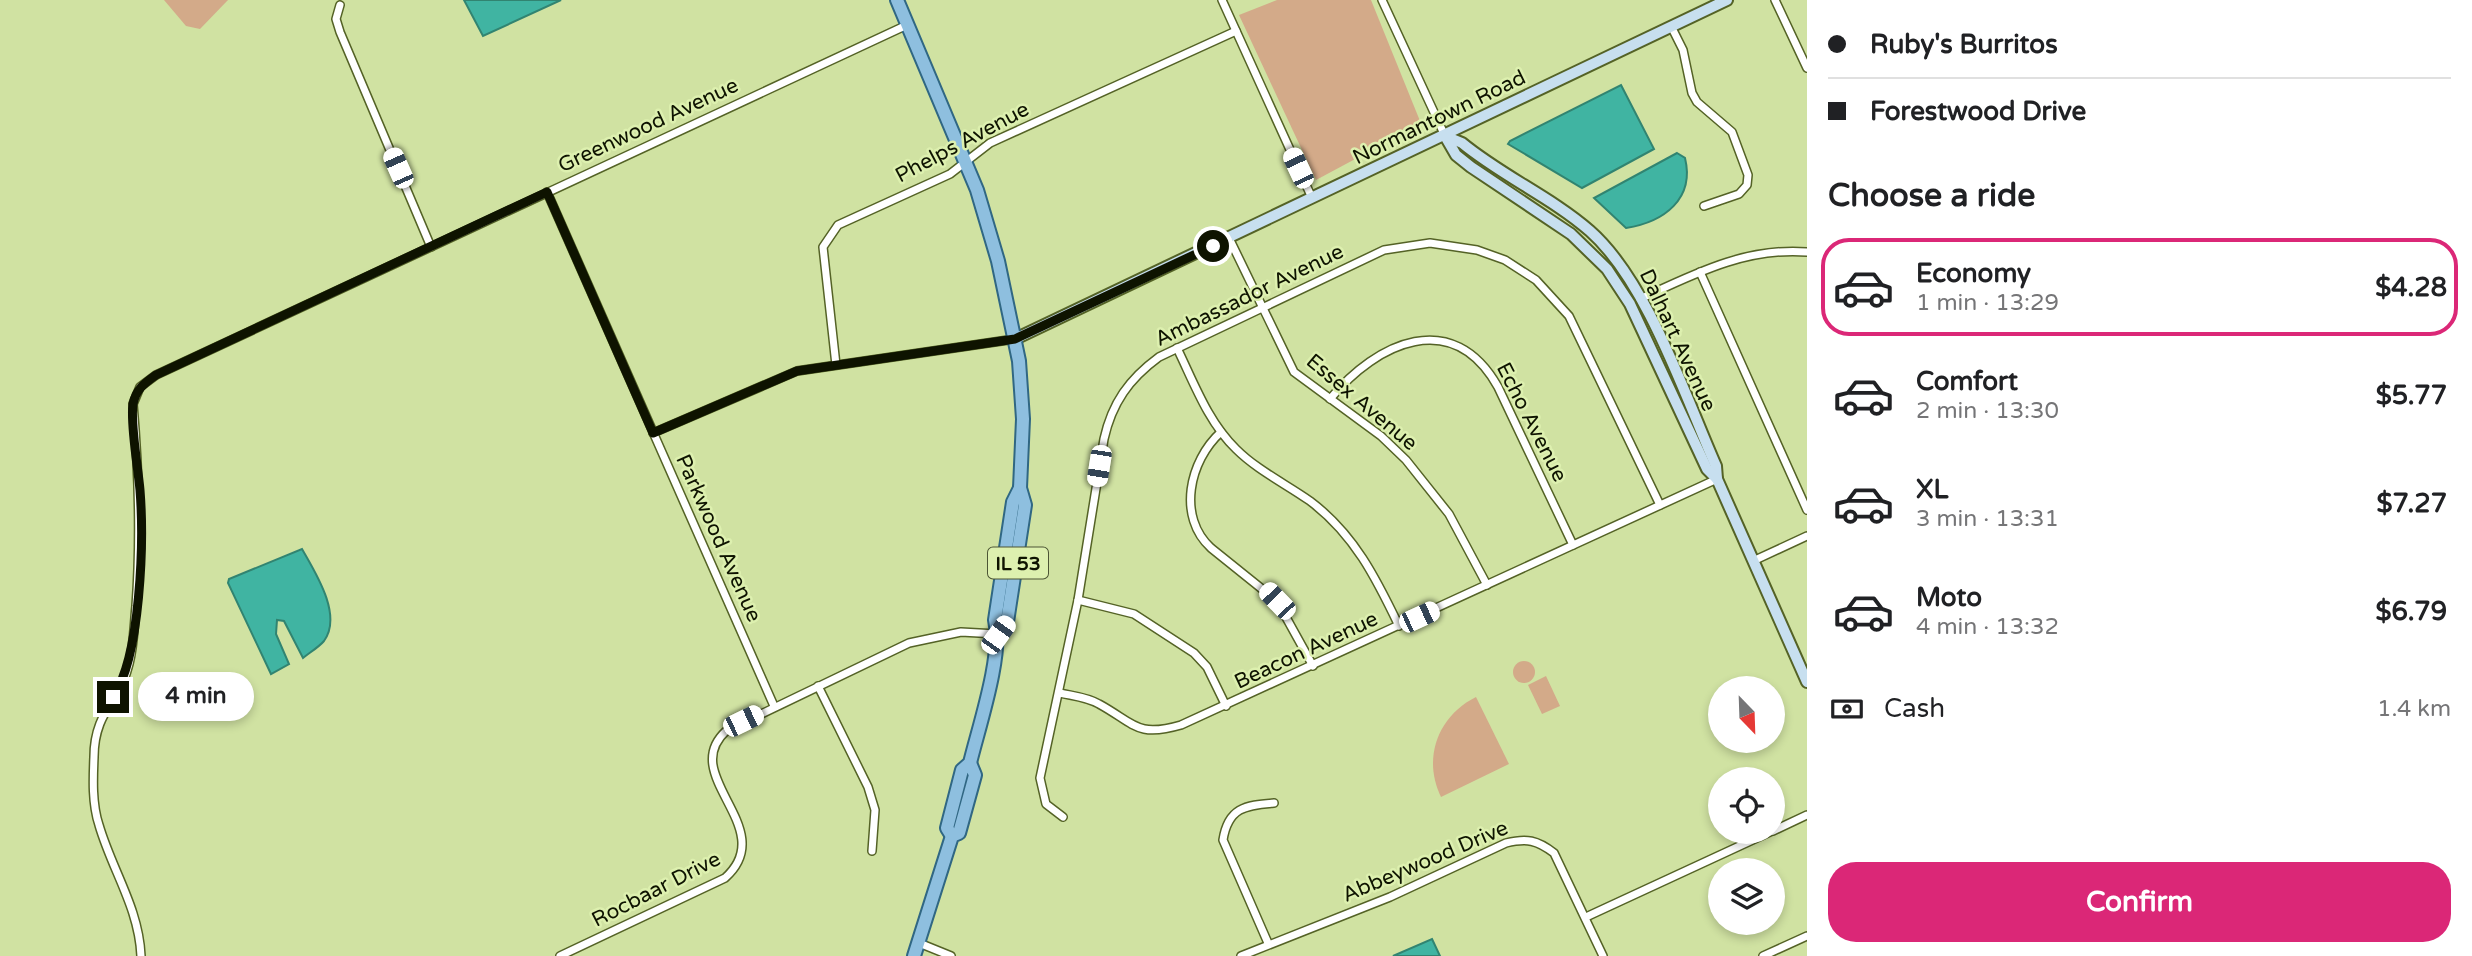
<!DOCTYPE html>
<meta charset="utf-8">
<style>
body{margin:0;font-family:"Varela Round",sans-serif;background:#f2f2f2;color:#202124;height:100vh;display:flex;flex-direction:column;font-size:26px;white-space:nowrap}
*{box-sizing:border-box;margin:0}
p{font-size:23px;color:#757577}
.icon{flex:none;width:38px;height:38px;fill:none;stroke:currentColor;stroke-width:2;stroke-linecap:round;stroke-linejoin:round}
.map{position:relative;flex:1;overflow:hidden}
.panel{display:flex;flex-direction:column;background:#fff;width:665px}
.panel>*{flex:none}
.guide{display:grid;align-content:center;height:154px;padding:0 21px;background:#fff}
.needle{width:46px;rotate:157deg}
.controls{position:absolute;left:1708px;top:676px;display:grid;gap:14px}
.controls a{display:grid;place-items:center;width:77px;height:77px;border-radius:50%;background:#fff;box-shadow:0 4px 10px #0003;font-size:35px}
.end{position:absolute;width:32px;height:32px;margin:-16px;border:9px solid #0e1300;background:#fff;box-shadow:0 0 0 4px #fff}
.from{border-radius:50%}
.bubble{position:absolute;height:49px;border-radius:24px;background:#fff;box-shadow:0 4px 10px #0003;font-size:23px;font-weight:700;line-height:49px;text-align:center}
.car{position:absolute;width:21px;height:42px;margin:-21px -10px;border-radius:9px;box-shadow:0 0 5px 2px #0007;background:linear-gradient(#fff 24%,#345 0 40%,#fff 0 76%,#345 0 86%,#fff 0)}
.guide b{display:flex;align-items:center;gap:24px;height:66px;font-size:26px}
.guide b+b{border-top:2px solid #e0e0e0}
.guide i{width:18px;height:18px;background:#202124}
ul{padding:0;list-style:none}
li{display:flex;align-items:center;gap:21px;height:98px;margin:0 14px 10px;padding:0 7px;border:4px solid transparent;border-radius:28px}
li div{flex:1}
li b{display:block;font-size:26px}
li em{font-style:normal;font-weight:700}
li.current{border-color:#db2777}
li>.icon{width:63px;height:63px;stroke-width:1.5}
h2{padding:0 21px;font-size:32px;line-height:84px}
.pay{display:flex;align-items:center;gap:18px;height:77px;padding:0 21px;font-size:26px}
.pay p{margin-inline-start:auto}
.button{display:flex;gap:14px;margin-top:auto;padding:14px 21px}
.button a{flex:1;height:80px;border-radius:28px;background:#db2777;color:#fff;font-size:28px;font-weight:700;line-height:80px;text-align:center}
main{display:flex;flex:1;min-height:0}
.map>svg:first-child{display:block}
.green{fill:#d3aa89}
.water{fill:#40b4a2;stroke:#318471;stroke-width:2}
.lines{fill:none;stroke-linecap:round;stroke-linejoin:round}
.street-casing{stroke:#546226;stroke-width:10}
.secondary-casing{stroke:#546226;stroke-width:14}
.primary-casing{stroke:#306783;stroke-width:16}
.street{stroke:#fff;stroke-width:7}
.secondary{stroke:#c7dfef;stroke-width:10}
.primary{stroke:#8ebfdf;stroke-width:12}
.route{stroke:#0e1300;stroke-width:9}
.labels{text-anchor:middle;stroke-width:5;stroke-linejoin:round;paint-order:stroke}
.shield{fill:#ddf0af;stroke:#4c5534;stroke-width:2}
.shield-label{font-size:19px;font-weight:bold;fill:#0e1300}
.street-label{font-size:21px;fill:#0e1300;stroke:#ddf0af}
</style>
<main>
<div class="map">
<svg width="1807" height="956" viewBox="0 0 1807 956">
<rect width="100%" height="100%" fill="#d0e2a2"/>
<g class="green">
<polygon points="164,0 228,0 200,29 186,26"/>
<polygon points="1277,0 1371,0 1420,121 1415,127 1316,180 1239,15"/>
<circle cx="1524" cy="672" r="11"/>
<polygon points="1546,676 1560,706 1542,714 1528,685"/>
<path d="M1476 697 1509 764 1441 797C1422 758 1438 716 1476 697Z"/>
</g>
<g class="water">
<polygon points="464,0 561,0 483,36"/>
<polygon points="1621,85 1654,149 1582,188 1508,144 1510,141"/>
<path d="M1677 153 1685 158C1695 199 1664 222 1626 228L1594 198Z"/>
<path d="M302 549C315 572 343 615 324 641 319 647 309 653 303 658L284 621 277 620 276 634 289 664 271 674 228 583 229 579Z"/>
<polygon points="1432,939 1440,956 1393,956"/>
</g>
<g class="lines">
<g class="street-casing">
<g id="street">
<polyline points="1222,0 1312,198"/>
<polyline points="1382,0 1445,136"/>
<polyline points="1775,0 1807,68"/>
<polyline points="340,5 336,19 340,32 431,247"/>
<polyline points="1671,26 1683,50 1692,93 1697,102 1732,132 1748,175 1747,185 1739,194 1704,206"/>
<polyline points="547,192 774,706"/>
<polyline points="1229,238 1294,372 1381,436 1406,460 1449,514 1487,585"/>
<polyline points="1700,272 1807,510"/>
<path d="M1640 299C1694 274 1746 247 1807 252"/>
<path d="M1177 348C1194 383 1208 422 1236 449 1257 470 1286 484 1310 501 1354 534 1376 578 1399 626"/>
<polyline points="836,365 823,247 838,225 950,174 990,143 1236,31"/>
<path d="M1330 399C1377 342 1453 307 1498 387L1573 545"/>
<path d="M1221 432C1189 461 1177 517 1211 548L1277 601 1313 666"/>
<polyline points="653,433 797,371 1015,339"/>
<polyline points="1753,561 1807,536"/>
<polyline points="1078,600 1134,614 1194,653 1207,667 1226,706"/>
<polyline points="818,686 868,787 875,810 872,851"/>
<path d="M1060 693C1073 696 1087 697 1099 704 1134 723 1136 738 1181 725L1717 479"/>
<path d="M1063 817 1046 804 1040 778 1078 600 1104 439C1112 403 1129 379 1159 357L1384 250 1430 243 1477 250 1505 260 1536 280 1569 316 1660 505"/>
<polyline points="1773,831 1807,815"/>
<polyline points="1586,917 1772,831"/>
<polyline points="919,943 951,956"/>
<path d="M1268 943 1223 840C1228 808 1245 805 1274 803"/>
<path d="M141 956C139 908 112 870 99 825 92 804 93 779 94 757 94 711 121 700 129 664 134 645 134 625 136 606 141 538 139 473 133 404L140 387 156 375 907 25"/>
<path d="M560 956 725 878C781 828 677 776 726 731L909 643 961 632 997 634"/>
<path d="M1241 956 1390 897 1506 843C1527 838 1537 840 1554 853L1603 956"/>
<polyline points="1763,956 1807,936"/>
</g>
</g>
<g class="secondary-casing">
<g id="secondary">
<path d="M1445 136 1462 143C1502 176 1551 197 1590 231 1647 281 1685 396 1716 466L1717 479 1807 682"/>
<polyline points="1445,136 1456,155 1471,167 1571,234 1607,269 1630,304 1707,469 1717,479"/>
<polyline points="1015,339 1727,0"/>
</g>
</g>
<g class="primary-casing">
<g id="primary">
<polyline points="897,0 977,190 998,261 1019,361 1023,419 1020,488 1025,505 1007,622 998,635"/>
<path d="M952 836 947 828 962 770 970 763C979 726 1003 655 995 620L1013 502 1020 488"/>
<polyline points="914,956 952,836 959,833 975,775 970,763"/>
</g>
</g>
<use href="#street" class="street"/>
<use href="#secondary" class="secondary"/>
<use href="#primary" class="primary"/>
</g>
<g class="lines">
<path class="route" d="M113 697C141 656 144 541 140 490 138 467 130 424 133 404 136 389 145 383 156 375L547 192 653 433 797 371 1015 339 1213 246"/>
</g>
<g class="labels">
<rect class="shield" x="988" y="547.5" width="60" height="31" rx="5"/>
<g class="shield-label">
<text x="1018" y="570">IL 53</text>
</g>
<g class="street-label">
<text transform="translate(1439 117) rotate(-26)" y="7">Normantown Road</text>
<text transform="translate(648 125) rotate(-25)" y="7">Greenwood Avenue</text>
<text transform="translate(962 142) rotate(-28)" y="7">Phelps Avenue</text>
<text transform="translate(1249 295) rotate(-26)" y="7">Ambassador Avenue</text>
<text transform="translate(1678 340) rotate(65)" y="7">Dalhart Avenue</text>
<text transform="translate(1362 402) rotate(40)" y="7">Essex Avenue</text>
<text transform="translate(1532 422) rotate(63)" y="7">Echo Avenue</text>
<text transform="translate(719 538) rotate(66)" y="7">Parkwood Avenue</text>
<text transform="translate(1306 650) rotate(-25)" y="7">Beacon Avenue</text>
<text transform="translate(1425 861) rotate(-23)" y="7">Abbeywood Drive</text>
<text transform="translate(656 889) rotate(-27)" y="7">Rocbaar Drive</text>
</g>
</g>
</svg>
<div class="controls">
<a><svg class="needle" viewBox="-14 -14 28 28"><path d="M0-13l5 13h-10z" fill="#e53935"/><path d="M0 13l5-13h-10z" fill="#757577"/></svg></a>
<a><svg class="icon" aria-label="locate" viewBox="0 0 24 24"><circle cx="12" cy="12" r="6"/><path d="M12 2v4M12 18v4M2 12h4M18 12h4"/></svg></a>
<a><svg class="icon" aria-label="layers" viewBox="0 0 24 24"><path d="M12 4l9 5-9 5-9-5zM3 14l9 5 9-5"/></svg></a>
</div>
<i class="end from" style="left:1213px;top:246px"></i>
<i class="end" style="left:113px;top:697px"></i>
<div class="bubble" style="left:138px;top:672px;width:116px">4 min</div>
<i class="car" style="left:398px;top:168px;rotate:336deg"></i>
<i class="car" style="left:1298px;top:168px;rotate:335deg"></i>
<i class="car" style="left:1099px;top:466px;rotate:189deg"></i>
<i class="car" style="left:1277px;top:601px;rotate:316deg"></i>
<i class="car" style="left:1419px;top:617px;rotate:65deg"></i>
<i class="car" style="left:998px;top:635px;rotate:36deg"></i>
<i class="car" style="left:743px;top:721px;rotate:64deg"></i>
</div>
<section class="panel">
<div class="guide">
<b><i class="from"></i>Ruby's Burritos</b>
<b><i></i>Forestwood Drive</b>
</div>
<h2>Choose a ride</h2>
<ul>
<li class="current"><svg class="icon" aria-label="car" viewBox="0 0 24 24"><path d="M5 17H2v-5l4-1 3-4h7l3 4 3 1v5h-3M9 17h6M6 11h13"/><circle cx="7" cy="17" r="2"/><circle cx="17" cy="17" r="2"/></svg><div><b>Economy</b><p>1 min · 13:29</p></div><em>$4.28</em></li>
<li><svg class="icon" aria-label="car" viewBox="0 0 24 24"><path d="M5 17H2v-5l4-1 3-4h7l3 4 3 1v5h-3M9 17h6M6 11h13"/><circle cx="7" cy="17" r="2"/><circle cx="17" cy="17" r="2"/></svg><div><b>Comfort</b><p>2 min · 13:30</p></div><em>$5.77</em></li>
<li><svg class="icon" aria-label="car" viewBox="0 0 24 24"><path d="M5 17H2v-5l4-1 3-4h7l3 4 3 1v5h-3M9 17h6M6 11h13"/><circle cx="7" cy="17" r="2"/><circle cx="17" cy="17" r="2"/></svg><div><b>XL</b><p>3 min · 13:31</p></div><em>$7.27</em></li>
<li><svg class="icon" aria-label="car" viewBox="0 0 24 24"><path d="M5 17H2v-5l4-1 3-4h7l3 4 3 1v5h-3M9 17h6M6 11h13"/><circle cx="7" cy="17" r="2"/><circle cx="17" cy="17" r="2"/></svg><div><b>Moto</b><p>4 min · 13:32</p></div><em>$6.79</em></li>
</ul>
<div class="pay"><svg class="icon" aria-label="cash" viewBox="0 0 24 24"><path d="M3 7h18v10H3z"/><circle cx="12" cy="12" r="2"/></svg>Cash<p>1.4 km</p></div>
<div class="button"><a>Confirm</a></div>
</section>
</main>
